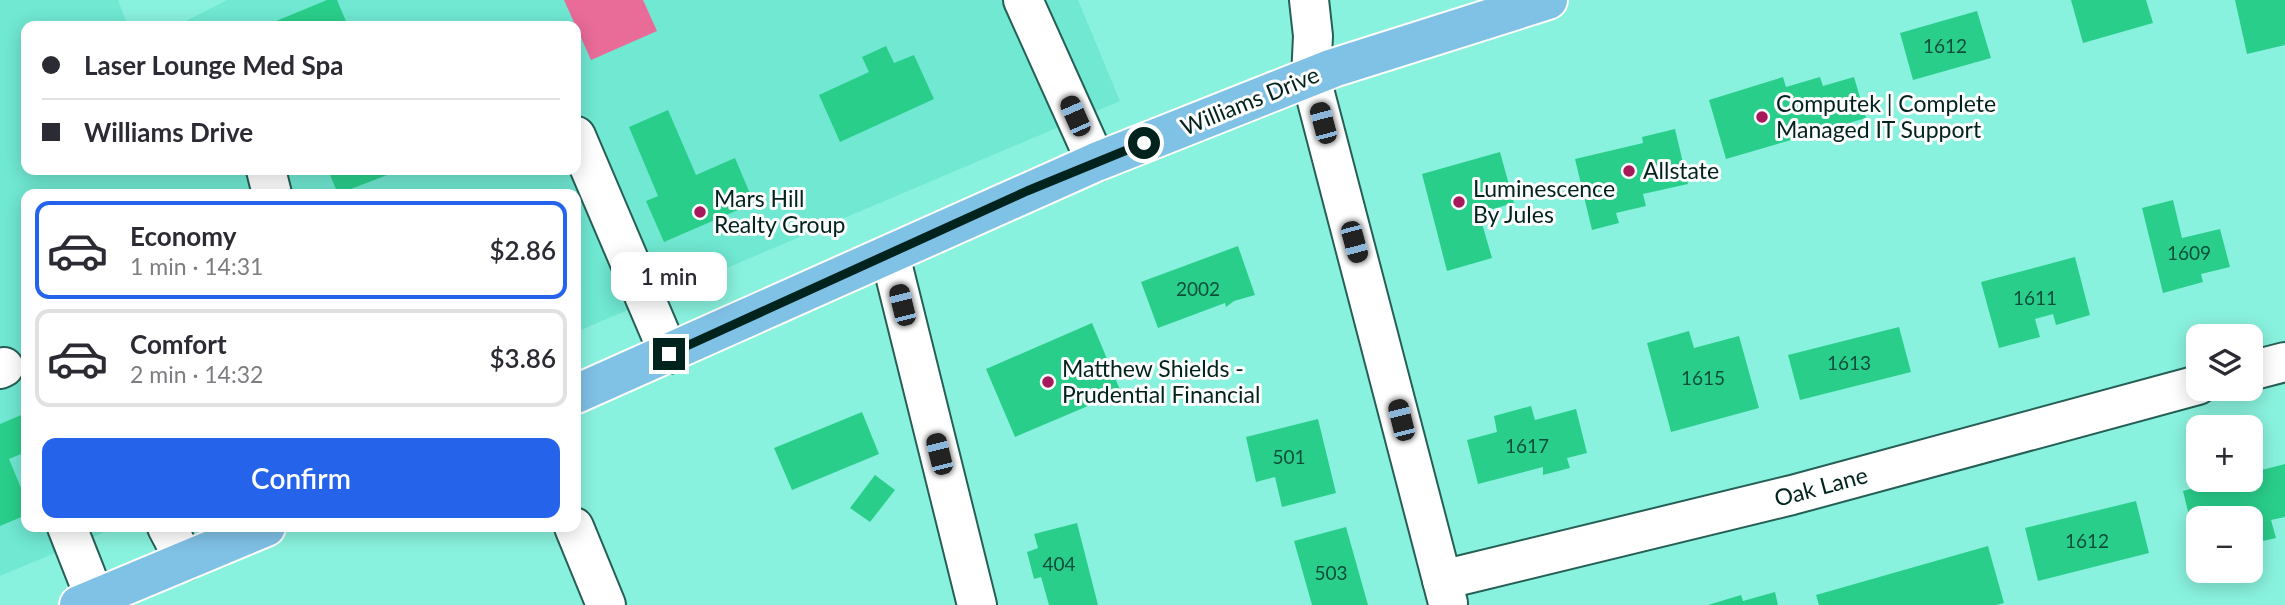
<!DOCTYPE html>
<meta charset="utf-8">
<style>
body{margin:0;font-family:Lato,sans-serif;background:#f7f7f7;color:#2b2b33;height:100vh;display:flex;flex-direction:column;font-size:26px;white-space:nowrap}
*{box-sizing:border-box;margin:0}
p{font-size:23px;color:#7c7c81}
.icon{flex:none;width:38px;height:38px;fill:none;stroke:currentColor;stroke-width:2;stroke-linecap:round;stroke-linejoin:round}
.map{position:relative;flex:1;overflow:hidden}
.side{position:absolute;left:21px;top:189px;width:560px;height:343px;display:flex;flex-direction:column;background:#fff;border-radius:14px;box-shadow:0 4px 18px #0003}
.side>*{flex:none}
.banner{position:absolute;left:21px;top:21px;width:560px;height:154px;border-radius:14px;box-shadow:0 4px 18px #0003;display:grid;align-content:center;height:154px;padding:0 21px;background:#fff}
.tools{position:absolute;left:2186px;top:324px;display:grid;gap:14px}
.tools a{display:grid;place-items:center;width:77px;height:77px;border-radius:14px;background:#fff;box-shadow:0 4px 18px #0003;font-size:35px}
.end{position:absolute;width:32px;height:32px;margin:-16px;border:9px solid #01231e;background:#fff;box-shadow:0 0 0 4px #fff}
.from{border-radius:50%}
.bubble{position:absolute;height:49px;border-radius:14px;background:#fff;box-shadow:0 4px 18px #0003;font-size:23px;font-weight:600;line-height:49px;text-align:center}
.car{position:absolute;width:21px;height:42px;margin:-21px -10px;border-radius:9px;box-shadow:0 0 5px 2px #0007;background:linear-gradient(#222 24%,#8ab4d8 0 40%,#222 0 76%,#8ab4d8 0 86%,#222 0)}
.banner b{display:flex;align-items:center;gap:24px;height:66px;font-size:26px}
.banner b+b{border-top:2px solid #e1e1e2}
.banner i{width:18px;height:18px;background:#2b2b33}
ul{padding:12px 0 0;list-style:none}
li{display:flex;align-items:center;gap:21px;height:98px;margin:0 14px 10px;padding:0 7px;border:4px solid #e1e1e2;border-radius:14px}
li div{flex:1}
li b{display:block;font-size:26px}
li em{font-style:normal;font-weight:600}
li.selected{border-color:#2563eb}
li>.icon{width:63px;height:63px;stroke-width:1.5}
.button{display:flex;gap:14px;margin-top:auto;padding:14px 21px}
.button a{flex:1;height:80px;border-radius:14px;background:#2563eb;color:#fff;font-size:28px;font-weight:600;line-height:80px;text-align:center}
.map>svg:first-child{display:block}
.built{fill:#70e8d2}
.water{fill:#e96b98}
.building{fill:#2ace8b}
.lines{fill:none;stroke-linecap:round;stroke-linejoin:round}
.minor-casing{stroke:#265f55;stroke-width:42}
.major-casing{stroke:#fff;stroke-width:42}
.minor{stroke:#fff;stroke-width:38}
.major{stroke:#80c1e6;stroke-width:38}
.route{stroke:#01231e;stroke-width:9}
.poi-dot{fill:#a7195a;stroke:#fdfdfd;stroke-width:2.5}
.labels{text-anchor:middle;stroke-width:6;stroke-linejoin:round;paint-order:stroke}
.number-label{font-size:19px;fill:#0b4e39}
.street-label{font-size:23px;fill:#01231e;stroke:#fdfdfd}
.poi-label{font-size:23px;fill:#01231e;stroke:#fdfdfd;text-anchor:start}
</style>
<div class="map">
<svg width="2285" height="605" viewBox="0 0 2285 605">
<rect width="100%" height="100%" fill="#89f2de"/>
<polygon class="built" points="0,0 118,0 128,26 26,26 26,170 576,170 576,26 176,26 227,0 1078,0 1120,101 576,332 576,194 26,194 26,527 117,527 0,576"/>
<polygon class="water" points="564,0 643,0 657,31 591,60"/>
<g class="building">
<polygon points="327,0 337,0 348,26 270,26 269,24"/>
<polygon points="2071,0 2146,0 2153,23 2083,43"/>
<polygon points="2235,0 2285,0 2285,45 2247,54"/>
<polygon points="1977,11 1991,58 1913,80 1900,33"/>
<polygon points="886,46 894,63 914,55 934,99 840,142 819,95 869,72 862,57"/>
<polygon points="1783,77 1786,87 1820,77 1823,86 1854,77 1866,118 1726,159 1709,100"/>
<polygon points="668,110 696,175 735,158 754,203 664,242 646,201 658,196 629,127"/>
<polygon points="1675,129 1688,184 1643,194 1646,206 1616,213 1619,223 1592,230 1575,159 1643,143 1642,137"/>
<polygon points="1500,152 1514,203 1479,213 1492,258 1447,271 1422,174"/>
<polygon points="328,170 400,170 338,194"/>
<polygon points="2173,200 2182,238 2220,229 2230,267 2201,274 2203,282 2163,293 2142,208"/>
<polygon points="1238,246 1255,295 1234,301 1226,307 1225,303 1158,328 1141,282"/>
<polygon points="2075,257 2090,315 2056,325 2053,314 2035,319 2040,337 1999,348 1981,282"/>
<polygon points="1092,323 1121,392 1015,437 986,369"/>
<polygon points="1899,327 1911,372 1800,400 1788,355"/>
<polygon points="1689,331 1694,348 1739,336 1759,408 1671,432 1647,343"/>
<polygon points="1531,406 1535,420 1576,409 1587,453 1567,458 1570,468 1543,475 1543,467 1478,484 1467,440 1497,432 1494,416"/>
<polygon points="862,412 879,454 792,490 774,448"/>
<polygon points="26,413 26,452 9,459 26,500 26,515 0,526 0,424"/>
<polygon points="1318,419 1336,493 1282,507 1275,477 1256,482 1246,437"/>
<polygon points="2285,464 2285,517 2271,520 2276,538 2250,544 2250,518 2198,518 2198,540 2195,540 2183,491 2225,480 2250,480 2250,473"/>
<polygon points="875,475 895,490 870,522 850,508"/>
<polygon points="2136,501 2149,553 2038,581 2025,528"/>
<polygon points="1077,523 1098,605 1049,605 1041,577 1034,579 1027,552 1038,548 1034,534"/>
<polygon points="1346,527 1368,605 1312,605 1294,541"/>
<polygon points="1988,546 2004,603 1996,605 1819,605 1816,595"/>
<polygon points="1775,592 1778,605 1708,605 1741,595 1743,601"/>
</g>
<g class="lines">
<g class="minor-casing">
<g id="minor">
<polyline points="1023,0 1096,162"/>
<polyline points="1309,0 1313,36 1311,78 1448,603"/>
<polyline points="576,136 669,354"/>
<polyline points="266,170 272,194"/>
<polyline points="890,255 977,605"/>
<polyline points="0,369 4,367"/>
<polyline points="2250,371 2285,362"/>
<polyline points="67,527 95,598"/>
<polyline points="167,527 185,561"/>
<polyline points="574,527 606,605"/>
<polyline points="1442,580 1792,495 2198,385"/>
</g>
</g>
<g class="major-casing">
<g id="major">
<polyline points="576,394 1096,162 1333,68 1548,0"/>
<polyline points="79,605 266,527"/>
</g>
</g>
<use href="#minor" class="minor"/>
<use href="#major" class="major"/>
</g>
<g class="lines">
<polyline class="route" points="669,354 1027,191 1144,143"/>
</g>
<g class="poi-dot">
<circle cx="1762" cy="117" r="7"/>
<circle cx="1629" cy="171" r="7"/>
<circle cx="1459" cy="202" r="7"/>
<circle cx="700" cy="212" r="7"/>
<circle cx="1048" cy="382" r="7"/>
</g>
<g class="labels">
<g class="number-label">
<text x="1945" y="53">1612</text>
<text x="2189" y="260">1609</text>
<text x="1198" y="296">2002</text>
<text x="2035" y="305">1611</text>
<text x="1849" y="370">1613</text>
<text x="1703" y="385">1615</text>
<text x="1527" y="453">1617</text>
<text x="1289" y="464">501</text>
<text x="2087" y="548">1612</text>
<text x="1059" y="571">404</text>
<text x="1331" y="580">503</text>
</g>
<g class="street-label">
<text transform="translate(1250 101) rotate(-22)" y="8">Williams Drive</text>
<text transform="translate(1821 487) rotate(-15)" y="8">Oak Lane</text>
</g>
<g class="poi-label">
<text x="1776" y="112">Computek | Complete<tspan x="1776" dy="26">Managed IT Support</tspan></text>
<text x="1643" y="179">Allstate</text>
<text x="1473" y="197">Luminescence<tspan x="1473" dy="26">By Jules</tspan></text>
<text x="714" y="207">Mars Hill<tspan x="714" dy="26">Realty Group</tspan></text>
<text x="1062" y="377">Matthew Shields -<tspan x="1062" dy="26">Prudential Financial</tspan></text>
</g>
</g>
</svg>
<div class="tools">
<a><svg class="icon" aria-label="layers" viewBox="0 0 24 24"><path d="M12 4l9 5-9 5-9-5zM3 14l9 5 9-5"/></svg></a>
<a>+</a>
<a>−</a>
</div>
<i class="end from" style="left:1144px;top:143px"></i>
<i class="end" style="left:669px;top:354px"></i>
<div class="bubble" style="left:611px;top:252px;width:116px">1 min</div>
<i class="car" style="left:1075px;top:116px;rotate:336deg"></i>
<i class="car" style="left:1323px;top:123px;rotate:345deg"></i>
<i class="car" style="left:1354px;top:242px;rotate:165deg"></i>
<i class="car" style="left:902px;top:305px;rotate:346deg"></i>
<i class="car" style="left:1401px;top:420px;rotate:346deg"></i>
<i class="car" style="left:939px;top:454px;rotate:346deg"></i>
<div class="banner">
<b><i class="from"></i>Laser Lounge Med Spa</b>
<b><i></i>Williams Drive</b>
</div>
<section class="side">
<ul>
<li class="selected"><svg class="icon" aria-label="car" viewBox="0 0 24 24"><path d="M5 17H2v-5l4-1 3-4h7l3 4 3 1v5h-3M9 17h6M6 11h13"/><circle cx="7" cy="17" r="2"/><circle cx="17" cy="17" r="2"/></svg><div><b>Economy</b><p>1 min · 14:31</p></div><em>$2.86</em></li>
<li><svg class="icon" aria-label="car" viewBox="0 0 24 24"><path d="M5 17H2v-5l4-1 3-4h7l3 4 3 1v5h-3M9 17h6M6 11h13"/><circle cx="7" cy="17" r="2"/><circle cx="17" cy="17" r="2"/></svg><div><b>Comfort</b><p>2 min · 14:32</p></div><em>$3.86</em></li>
</ul>
<div class="button"><a>Confirm</a></div>
</section>
</div>
